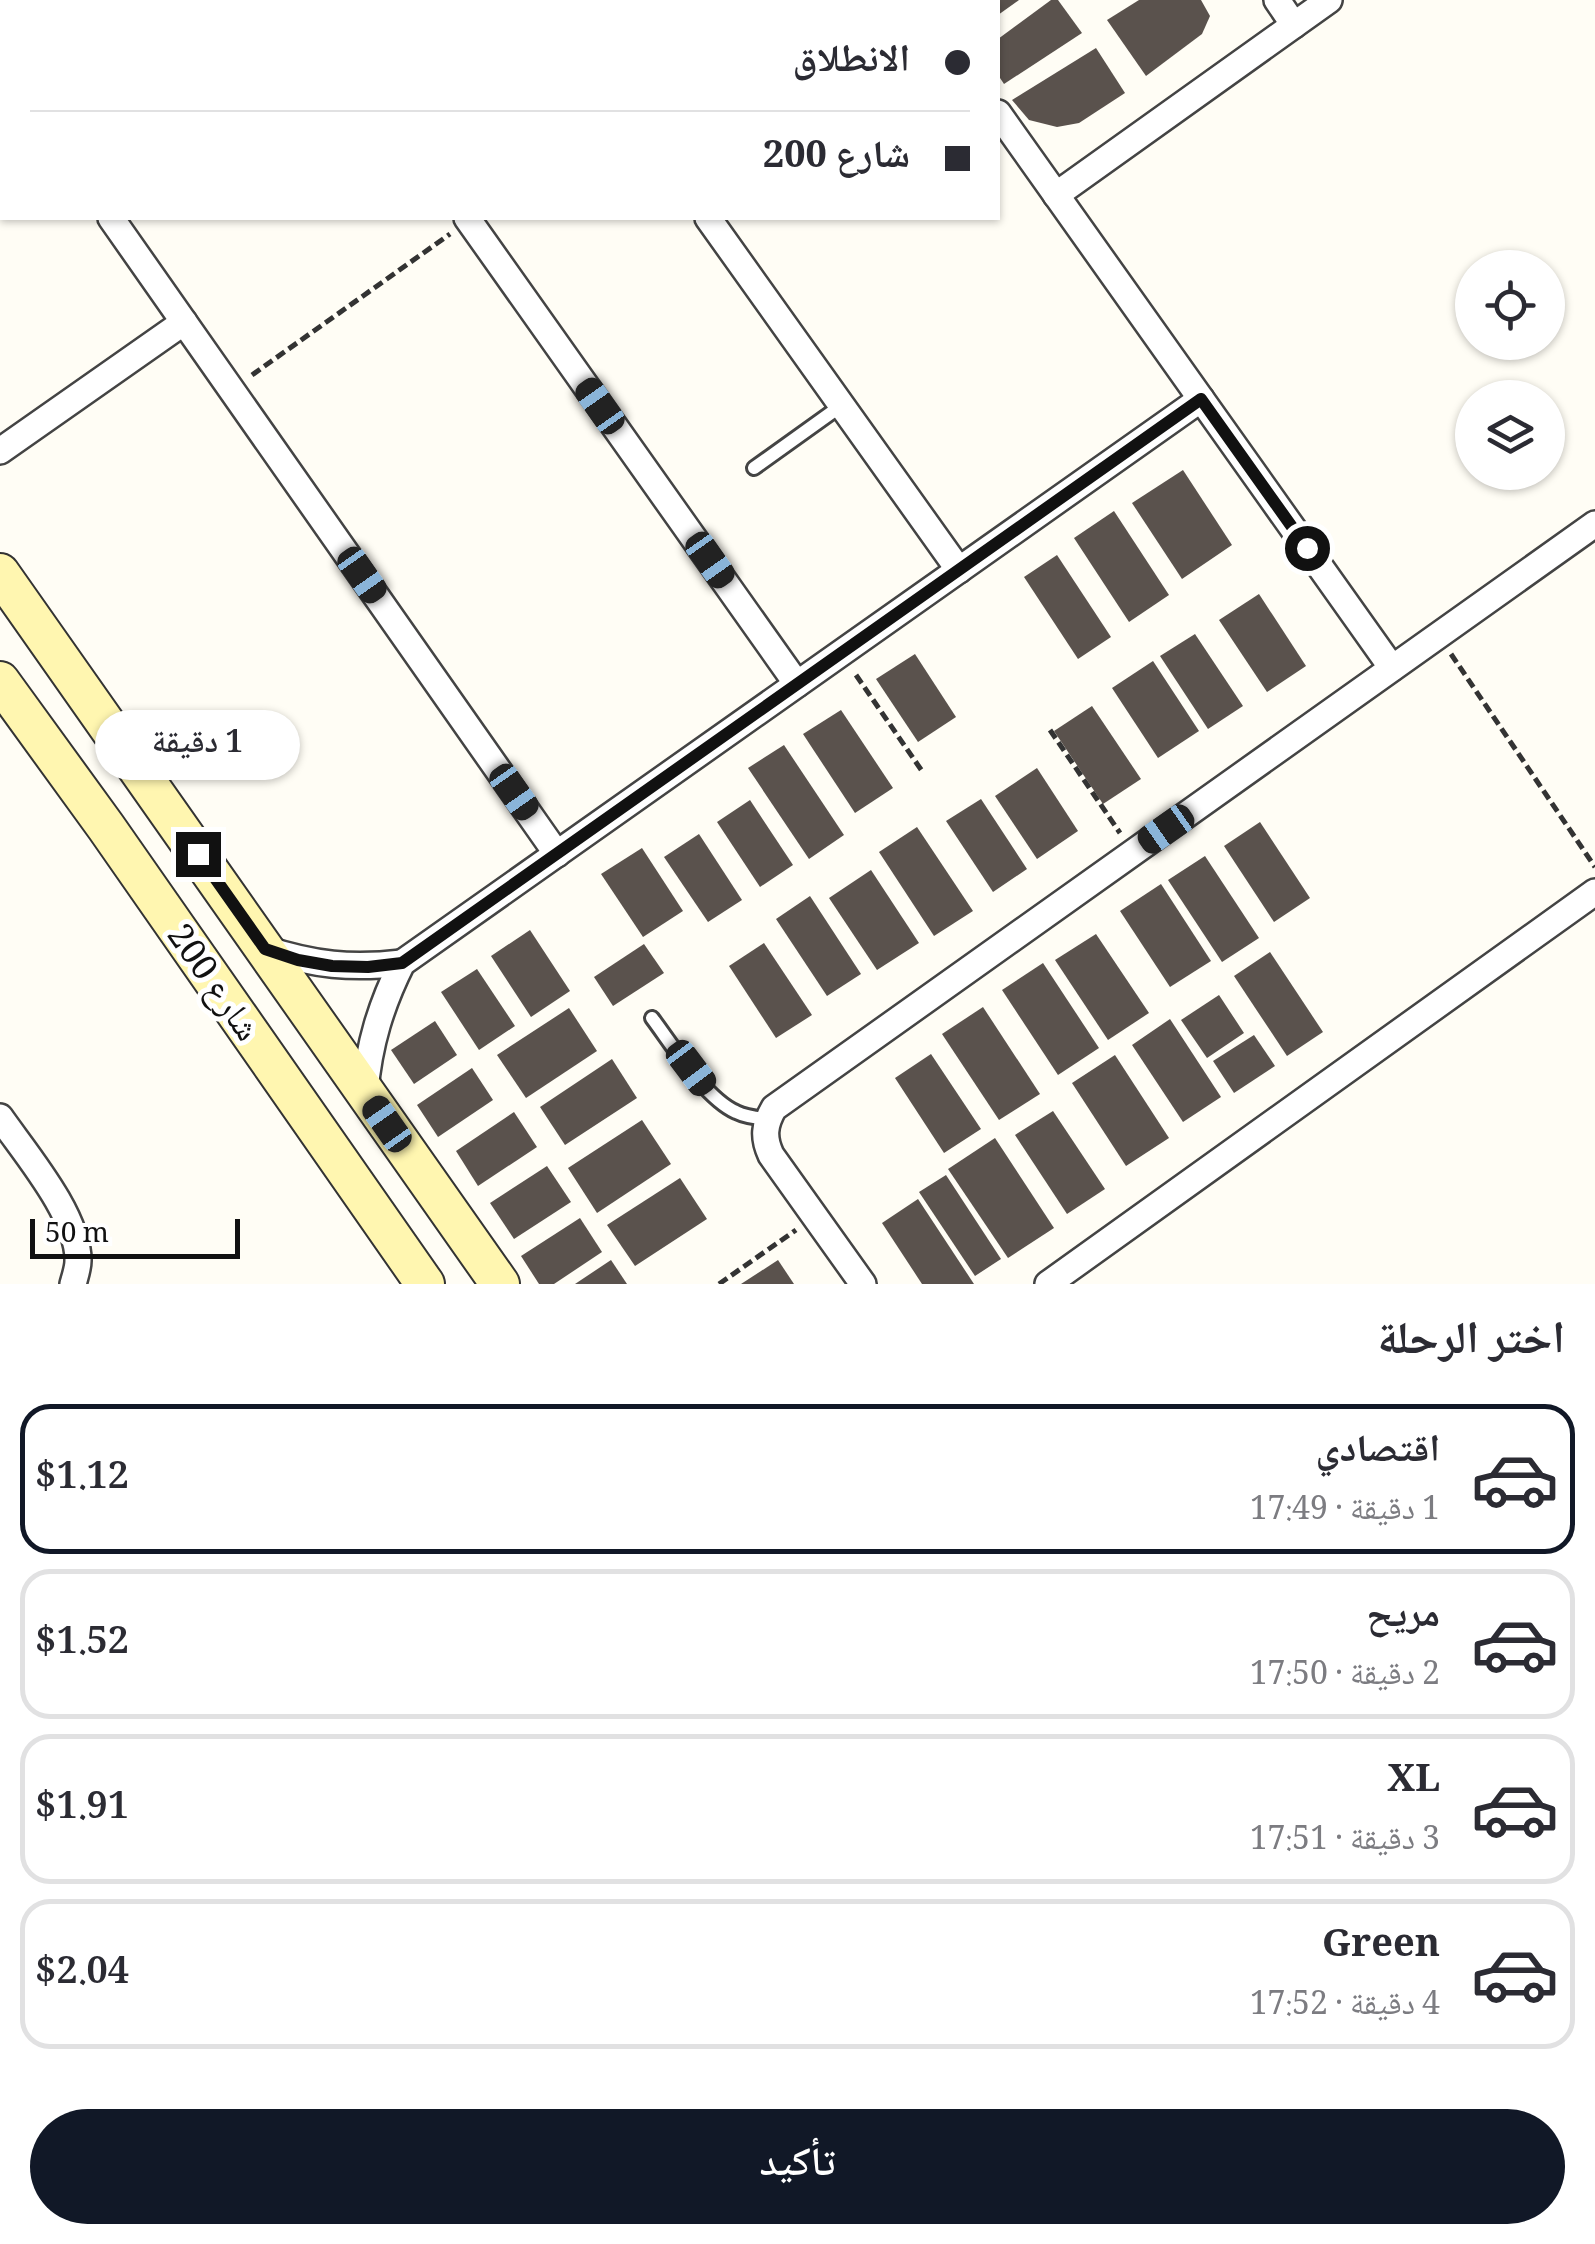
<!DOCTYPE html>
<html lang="ar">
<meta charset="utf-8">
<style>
body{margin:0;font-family:Georgia,"Noto Naskh Arabic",serif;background:#f2f2f3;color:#2b2b33;direction:rtl;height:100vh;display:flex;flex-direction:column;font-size:38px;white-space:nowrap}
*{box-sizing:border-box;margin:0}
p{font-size:32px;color:#7c7c81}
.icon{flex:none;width:55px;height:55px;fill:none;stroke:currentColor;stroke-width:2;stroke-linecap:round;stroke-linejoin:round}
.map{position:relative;height:1284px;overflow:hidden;direction:ltr}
.sheet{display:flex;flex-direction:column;background:#fff;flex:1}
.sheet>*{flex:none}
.guide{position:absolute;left:0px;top:0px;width:1000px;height:220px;box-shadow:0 2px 8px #0004;direction:rtl;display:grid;align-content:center;height:220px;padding:0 30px;background:#fff}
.buttons{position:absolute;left:1455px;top:250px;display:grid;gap:20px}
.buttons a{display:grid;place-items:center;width:110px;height:110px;border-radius:50%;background:#fff;box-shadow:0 2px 8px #0004;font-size:50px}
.scale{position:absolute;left:30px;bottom:25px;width:210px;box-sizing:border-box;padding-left:10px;border:5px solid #111;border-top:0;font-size:28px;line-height:35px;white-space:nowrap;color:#111;-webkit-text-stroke:8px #fff;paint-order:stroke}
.end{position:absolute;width:45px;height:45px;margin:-22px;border:12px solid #111;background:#fff;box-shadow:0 0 0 5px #fff}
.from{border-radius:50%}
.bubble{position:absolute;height:70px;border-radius:35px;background:#fff;box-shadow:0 2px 8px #0004;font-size:32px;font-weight:600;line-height:70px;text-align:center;direction:rtl}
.car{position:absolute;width:30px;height:60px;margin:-30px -15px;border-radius:12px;box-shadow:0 0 8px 2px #0007;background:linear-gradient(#222 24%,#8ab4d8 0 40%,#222 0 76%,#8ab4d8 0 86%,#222 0)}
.guide b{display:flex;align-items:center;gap:35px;height:95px;font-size:38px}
.guide b+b{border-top:2px solid #e1e1e2}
.guide i{width:25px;height:25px;background:#2b2b33}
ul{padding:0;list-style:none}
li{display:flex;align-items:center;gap:30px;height:150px;margin:0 20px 15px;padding:0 10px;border:5px solid #e1e1e2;border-radius:30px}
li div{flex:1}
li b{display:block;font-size:38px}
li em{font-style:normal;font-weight:600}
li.selected{border-color:#111827}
li>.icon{width:90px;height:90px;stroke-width:1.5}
h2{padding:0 30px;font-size:45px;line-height:120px}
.action{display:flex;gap:20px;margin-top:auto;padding:20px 30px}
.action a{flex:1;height:115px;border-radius:60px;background:#111827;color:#fff;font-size:40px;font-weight:600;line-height:115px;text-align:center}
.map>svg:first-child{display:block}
.building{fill:#5a524d}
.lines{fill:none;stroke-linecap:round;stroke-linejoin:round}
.lane-casing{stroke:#444;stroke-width:18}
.street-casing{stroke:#444;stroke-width:30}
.secondary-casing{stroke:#333;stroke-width:42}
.path{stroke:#333;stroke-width:5;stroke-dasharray:10 5;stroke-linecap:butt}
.lane{stroke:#fff;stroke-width:12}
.street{stroke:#fff;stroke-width:25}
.secondary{stroke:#fff6b0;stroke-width:38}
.route{stroke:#111;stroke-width:12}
.labels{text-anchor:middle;stroke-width:10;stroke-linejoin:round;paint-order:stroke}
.street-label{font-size:35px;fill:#111;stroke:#fff}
</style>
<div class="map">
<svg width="1595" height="1284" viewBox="0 0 1595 1284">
<rect width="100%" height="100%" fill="#fffdf5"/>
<g class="building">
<polygon points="998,0 1019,0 998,15"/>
<polygon points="1051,0 1058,0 1082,33 1004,84 998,75 998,39"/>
<polygon points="1139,0 1201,0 1210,16 1202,34 1146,76 1107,20"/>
<polygon points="1096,48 1125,93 1079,123 1057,127 1029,120 1012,100"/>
<polygon points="1183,470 1232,545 1182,579 1132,503"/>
<polygon points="1114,511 1169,595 1129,622 1074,538"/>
<polygon points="1057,555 1111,637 1078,659 1024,577"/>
<polygon points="1259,594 1306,666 1267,692 1219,620"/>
<polygon points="1195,634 1243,706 1208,729 1160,656"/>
<polygon points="915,654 956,717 918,742 876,679"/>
<polygon points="1153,661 1199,731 1158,758 1112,688"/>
<polygon points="1092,706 1141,779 1103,804 1054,731"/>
<polygon points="841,710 893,788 855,813 803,734"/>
<polygon points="784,745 844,835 809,859 748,768"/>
<polygon points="1037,768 1078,831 1037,859 995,796"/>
<polygon points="981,799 1027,869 993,892 946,821"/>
<polygon points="750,800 793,865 760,887 717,822"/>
<polygon points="1260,822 1310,898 1274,922 1224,846"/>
<polygon points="917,827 973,911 934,936 879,852"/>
<polygon points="699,834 742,900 708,922 664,857"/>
<polygon points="642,848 683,911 643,937 601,874"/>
<polygon points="1205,856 1259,938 1222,962 1168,880"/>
<polygon points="871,870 919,943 877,970 829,898"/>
<polygon points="1161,884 1211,961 1170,987 1120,911"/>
<polygon points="810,896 861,974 827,996 776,919"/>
<polygon points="530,930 570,991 531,1017 491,956"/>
<polygon points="1096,934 1149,1013 1108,1040 1055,960"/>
<polygon points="764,943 812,1015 776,1038 729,966"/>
<polygon points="644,944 664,973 613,1006 594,977"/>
<polygon points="1270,952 1323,1032 1287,1056 1234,976"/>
<polygon points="1043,963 1099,1048 1058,1075 1002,990"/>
<polygon points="477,969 515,1026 479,1050 441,992"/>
<polygon points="1219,995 1244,1033 1207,1058 1181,1020"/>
<polygon points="983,1007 1040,1094 999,1120 942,1034"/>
<polygon points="569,1008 597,1051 526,1098 497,1055"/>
<polygon points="1170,1019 1221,1097 1183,1122 1132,1045"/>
<polygon points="435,1021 457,1055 414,1084 391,1050"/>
<polygon points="1254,1035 1275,1066 1234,1093 1213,1061"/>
<polygon points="931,1054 981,1129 944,1153 895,1078"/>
<polygon points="1115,1055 1169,1138 1126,1166 1072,1083"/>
<polygon points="612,1059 637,1098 565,1145 540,1107"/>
<polygon points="472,1068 493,1100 438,1137 417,1105"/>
<polygon points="1053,1111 1105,1189 1067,1214 1015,1135"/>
<polygon points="514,1112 537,1147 478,1186 456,1151"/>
<polygon points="642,1120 671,1164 597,1213 568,1168"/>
<polygon points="995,1138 1054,1228 1008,1258 948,1169"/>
<polygon points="547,1166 571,1202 514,1239 490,1203"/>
<polygon points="946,1175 1001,1259 975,1276 919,1192"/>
<polygon points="680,1178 707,1219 635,1266 607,1225"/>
<polygon points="918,1199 974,1284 922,1284 882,1223"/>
<polygon points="580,1218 602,1252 554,1284 539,1284 521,1256"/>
<polygon points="611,1260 627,1284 575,1284"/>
<polygon points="778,1260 794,1284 741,1284"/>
</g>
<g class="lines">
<g class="lane-casing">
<g id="lane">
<polyline points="754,468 842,405"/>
<path d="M652 1018C673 1046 705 1098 736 1112 746 1117 757 1118 767 1119"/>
</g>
</g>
<g class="street-casing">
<g id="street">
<polyline points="313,0 315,2"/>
<polyline points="553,0 555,2"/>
<polyline points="917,0 919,2"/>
<polyline points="1277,0 1294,25"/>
<polyline points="814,2 817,0"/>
<polyline points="0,59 2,63"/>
<polyline points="998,113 1392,668"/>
<polyline points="1056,195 1329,0"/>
<polyline points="111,218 557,854"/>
<polyline points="467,218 797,684"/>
<polyline points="708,218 959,570"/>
<polyline points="0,451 184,322"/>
<path d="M265 949C314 965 351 969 402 963"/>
<path d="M365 1091C369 1044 381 1005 402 963L1201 399"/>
<path d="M0 1117C25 1153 79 1216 78 1261 78 1268 75 1277 73 1284"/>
<path d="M863 1284 771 1155C763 1138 764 1125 774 1108L1595 524"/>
<polyline points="1048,1284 1595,892"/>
</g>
</g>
<g class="secondary-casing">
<g id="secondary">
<polyline points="0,573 500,1284"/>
<polyline points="0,681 106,827 425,1284"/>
</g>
</g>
<g class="path">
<polyline points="252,375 450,234"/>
<polyline points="1451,654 1595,867"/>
<polyline points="856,675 922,771"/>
<polyline points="1050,730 1120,833"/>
<polyline points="719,1284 796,1230"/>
</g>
<use href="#lane" class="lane"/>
<use href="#street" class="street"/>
<use href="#secondary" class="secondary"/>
</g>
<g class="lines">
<polyline class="route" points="198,854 265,949 298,960 332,966 368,967 402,963 1201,399 1307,548"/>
</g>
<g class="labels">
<g class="street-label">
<text transform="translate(214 982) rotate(55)" y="12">شارع 200</text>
</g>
</g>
</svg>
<div class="buttons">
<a><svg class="icon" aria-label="locate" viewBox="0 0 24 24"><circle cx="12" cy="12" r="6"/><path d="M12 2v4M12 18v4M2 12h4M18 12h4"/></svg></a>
<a><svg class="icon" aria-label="layers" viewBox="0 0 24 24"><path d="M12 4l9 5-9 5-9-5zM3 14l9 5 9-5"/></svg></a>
</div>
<div class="scale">50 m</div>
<i class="end from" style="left:1307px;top:548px"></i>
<i class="end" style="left:198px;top:854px"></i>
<div class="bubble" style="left:95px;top:710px;width:205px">1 دقيقة</div>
<i class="car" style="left:600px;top:406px;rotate:325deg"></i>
<i class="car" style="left:710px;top:560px;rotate:145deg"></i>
<i class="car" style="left:362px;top:575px;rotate:145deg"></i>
<i class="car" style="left:514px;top:792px;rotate:145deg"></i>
<i class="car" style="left:1166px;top:829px;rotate:235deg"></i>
<i class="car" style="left:691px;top:1068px;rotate:143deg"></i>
<i class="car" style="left:387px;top:1124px;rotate:325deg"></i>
<div class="guide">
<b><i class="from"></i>الانطلاق</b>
<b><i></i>شارع 200</b>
</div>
</div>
<section class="sheet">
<h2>اختر الرحلة</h2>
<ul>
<li class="selected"><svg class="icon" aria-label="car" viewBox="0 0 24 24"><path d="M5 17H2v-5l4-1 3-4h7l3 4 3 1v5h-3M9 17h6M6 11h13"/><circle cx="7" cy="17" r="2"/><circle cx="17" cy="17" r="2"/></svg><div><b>اقتصادي</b><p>1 دقيقة · 17:49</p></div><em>$1.12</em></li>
<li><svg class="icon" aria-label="car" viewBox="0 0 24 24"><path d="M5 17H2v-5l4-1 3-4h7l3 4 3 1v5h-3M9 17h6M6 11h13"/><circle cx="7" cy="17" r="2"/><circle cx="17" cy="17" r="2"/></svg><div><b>مريح</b><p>2 دقيقة · 17:50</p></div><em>$1.52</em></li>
<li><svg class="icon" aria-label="car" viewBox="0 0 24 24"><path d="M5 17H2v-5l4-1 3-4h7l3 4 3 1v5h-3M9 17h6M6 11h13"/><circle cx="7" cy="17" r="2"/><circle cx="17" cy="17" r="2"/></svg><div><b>XL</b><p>3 دقيقة · 17:51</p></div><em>$1.91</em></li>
<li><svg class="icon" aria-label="car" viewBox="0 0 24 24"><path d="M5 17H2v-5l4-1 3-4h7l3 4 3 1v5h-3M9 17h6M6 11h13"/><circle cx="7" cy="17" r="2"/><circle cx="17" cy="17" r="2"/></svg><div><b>Green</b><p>4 دقيقة · 17:52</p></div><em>$2.04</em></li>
</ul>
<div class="action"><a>تأكيد</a></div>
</section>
